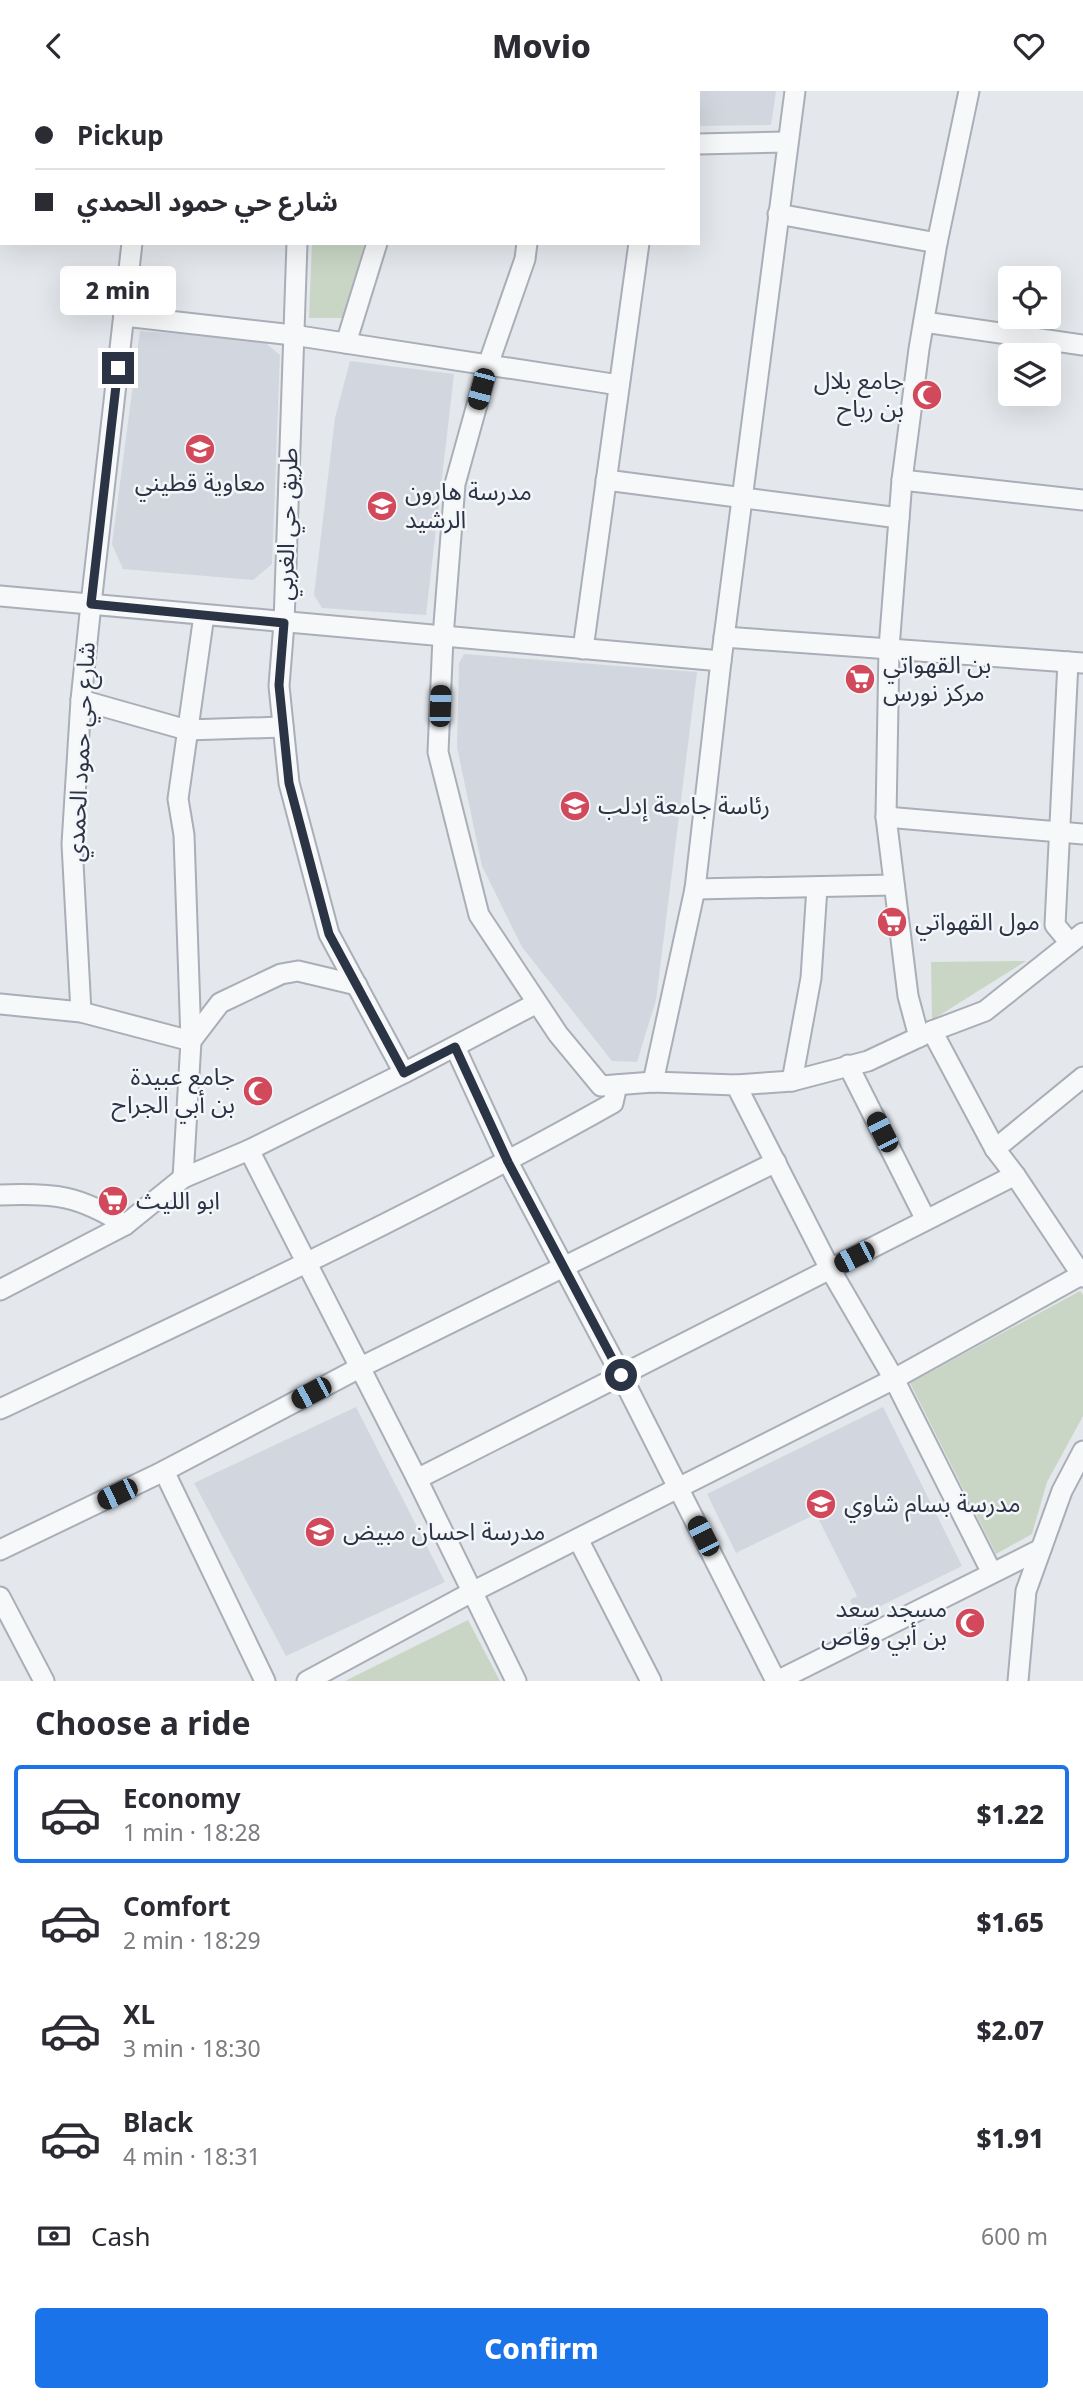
<!DOCTYPE html>
<meta charset="utf-8">
<style>
body{margin:0;font-family:"Noto Sans","Noto Sans Arabic",sans-serif;background:#f7f7f7;color:#2b2b33;height:100vh;display:flex;flex-direction:column;font-size:26px;white-space:nowrap}
*{box-sizing:border-box;margin:0}
p{font-size:23px;color:#7c7c81}
.icon{flex:none;width:38px;height:38px;fill:none;stroke:currentColor;stroke-width:2;stroke-linecap:round;stroke-linejoin:round}
.map{position:relative;height:1590px;overflow:hidden}
.panel{display:flex;flex-direction:column;background:#fff;flex:1}
.panel>*{flex:none}
.banner{position:absolute;left:0px;top:0px;width:700px;height:154px;box-shadow:0 7px 28px #0002;display:grid;align-content:center;height:154px;padding:0 35px;background:#fff}
.buttons{position:absolute;left:998px;top:175px;display:grid;gap:14px}
.buttons a{display:grid;place-items:center;width:63px;height:63px;border-radius:7px;background:#fff;box-shadow:0 7px 28px #0002;font-size:35px}
.end{position:absolute;width:32px;height:32px;margin:-16px;border:9px solid #2b3445;background:#fff;box-shadow:0 0 0 4px #fff}
.from{border-radius:50%}
.bubble{position:absolute;height:49px;border-radius:7px;background:#fff;box-shadow:0 7px 28px #0002;font-size:23px;font-weight:800;line-height:49px;text-align:center}
.car{position:absolute;width:21px;height:42px;margin:-21px -10px;border-radius:9px;box-shadow:0 0 5px 2px #0007;background:linear-gradient(#222 24%,#8ab4d8 0 40%,#222 0 76%,#8ab4d8 0 86%,#222 0)}
.banner b{display:flex;align-items:center;gap:24px;height:66px;font-size:26px}
.banner b+b{border-top:2px solid #e1e1e2}
.banner i{width:18px;height:18px;background:#2b2b33}
ul{padding:0;list-style:none}
li{display:flex;align-items:center;gap:21px;height:98px;margin:0 14px 10px;padding:0 21px;border:4px solid transparent;border-radius:7px}
li div{flex:1}
li b{display:block;font-size:26px}
li em{font-style:normal;font-weight:800}
li.selected{border-color:#1a73e8}
li>.icon{width:63px;height:63px;stroke-width:1.5}
h2{padding:0 35px;font-size:32px;line-height:84px}
.pay{display:flex;align-items:center;gap:18px;height:77px;padding:0 35px;font-size:26px}
.pay p{margin-inline-start:auto}
.cta{display:flex;gap:14px;margin-top:auto;padding:14px 35px}
.cta a{flex:1;height:80px;border-radius:7px;background:#1a73e8;color:#fff;font-size:28px;font-weight:800;line-height:80px;text-align:center}
header{display:flex;justify-content:space-between;align-items:center;height:91px;padding:0 35px;background:#fff;font-size:32px;font-weight:800}
.map>svg:first-child{display:block}
.built{fill:#d2d6de}
.green{fill:#c9d6c5}
.lines{fill:none;stroke-linecap:round;stroke-linejoin:round}
.minor-casing{stroke:#a9aeb7;stroke-width:23}
.minor{stroke:#f7f8fa;stroke-width:19}
.route{stroke:#2b3445;stroke-width:9}
.labels{text-anchor:middle;stroke-width:5;stroke-linejoin:round;paint-order:stroke}
.poi-label{font-size:24px;fill:#2b3445;stroke:#f4f6f9;text-anchor:start}
.street-label{font-size:24px;fill:#2b3445;stroke:#f4f6f9}
</style>
<header><svg class="icon" aria-label="back" viewBox="0 0 24 24"><path d="M15 5l-7 7 7 7"/></svg>Movio<svg class="icon" aria-label="heart" viewBox="0 0 24 24"><path d="M12 20l-8-8c-3-5 5-10 8-4 3-6 11-1 8 4z"/></svg></header>
<div class="map">
<svg width="1083" height="1590" viewBox="0 0 1083 1590">
<rect width="100%" height="100%" fill="#e4e7ec"/>
<g class="built">
<polygon points="559,0 776,0 771,34 698,35 698,2"/>
<polygon points="140,240 262,249 280,264 272,473 253,489 123,478 112,453"/>
<polygon points="350,270 454,283 426,524 322,517 314,504 335,327"/>
<polygon points="464,563 697,581 656,909 637,971 612,970 522,856 482,775 457,656 459,572"/>
<polygon points="356,1316 445,1491 286,1565 194,1392"/>
<polygon points="883,1316 962,1475 858,1526 850,1509 857,1505 816,1423 736,1462 707,1403"/>
</g>
<g class="green">
<polygon points="312,152 364,152 347,227 309,227"/>
<polygon points="1026,870 932,929 931,871"/>
<polygon points="1080,1200 1083,1204 1083,1325 1047,1391 1032,1443 996,1463 910,1292"/>
<polygon points="468,1529 500,1590 345,1590"/>
</g>
<g class="lines">
<g class="minor-casing">
<g id="minor">
<polyline points="541,0 541,2"/>
<polyline points="149,2 149,0"/>
<polyline points="302,2 302,0"/>
<polyline points="396,2 396,0"/>
<polyline points="698,53 787,51"/>
<polyline points="778,123 937,152"/>
<polyline points="297,152 284,532 279,595 289,692 329,843 404,982"/>
<polyline points="527,152 525,168 488,274 455,393 443,546 438,661 479,824 558,943 601,995 653,991 736,994 792,990 868,970 932,940 985,920 1083,842"/>
<polyline points="124,225 293,244 619,294"/>
<polyline points="924,231 1083,254"/>
<polyline points="346,252 377,152"/>
<polyline points="606,389 899,427"/>
<polyline points="902,389 1083,409"/>
<polyline points="0,505 721,570"/>
<polyline points="724,546 1083,572"/>
<polyline points="583,558 639,152"/>
<polyline points="1068,571 1055,834 1070,852"/>
<polyline points="81,609 187,639 283,636"/>
<polyline points="886,726 1083,743"/>
<polyline points="695,798 894,794"/>
<polyline points="0,913 81,921 191,950 220,912 281,883 298,880 357,894"/>
<polyline points="81,921 72,753 81,609 91,513 132,152"/>
<polyline points="932,940 995,1058 1015,1084 1083,1186"/>
<polyline points="919,946 908,905 886,726 889,557 902,389 919,258 937,152 969,0"/>
<polyline points="455,956 508,1071 621,1284 776,1590"/>
<polyline points="848,974 926,1129"/>
<polyline points="792,990 811,887 817,796"/>
<polyline points="653,991 695,798 721,570 795,0"/>
<polyline points="736,994 830,1178 894,1288 992,1482"/>
<polyline points="995,1058 1083,986"/>
<polyline points="249,1059 417,1388 516,1590"/>
<polyline points="183,1087 191,950 184,744 178,708 204,524"/>
<path d="M0 1104C54 1102 79 1104 125 1134"/>
<polyline points="0,1199 125,1134 183,1087 249,1059 404,982 537,912"/>
<path d="M0 1318C207 1220 414 1124 613 1012L617 994"/>
<polyline points="164,1380 265,1590"/>
<polyline points="417,1388 1015,1084"/>
<polyline points="578,1448 651,1590"/>
<polyline points="0,1459 164,1380 361,1276 776,1071"/>
<polyline points="0,1506 44,1590"/>
<polyline points="307,1590 472,1501 894,1288 1081,1184"/>
<polyline points="777,1590 1041,1458"/>
<polyline points="1018,1590 1026,1500 1062,1400 1083,1360"/>
</g>
</g>
<use href="#minor" class="minor"/>
</g>
<g class="lines">
<polyline class="route" points="118,277 91,513 284,532 279,594 289,692 329,843 404,982 455,956 508,1071 621,1284"/>
</g>
<defs>
<g id="mosque-disc" transform="scale(1.575)"><circle r="9.5" fill="#d1495b" stroke="#f4f6f9"/><path d="M3.5-4.9A6 6 0 1 0 3.5 4.9A5 5 0 1 1 3.5-4.9Z" fill="#fff"/></g>
<g id="school-disc" transform="scale(1.575)"><circle r="9.5" fill="#d1495b" stroke="#f4f6f9"/><path d="M0-5L7-2L0 1L-7-2ZM-4 1L0 2.5L4 1V4Q0 6-4 4Z" fill="#fff"/></g>
<g id="supermarket-disc" transform="scale(1.575)"><circle r="9.5" fill="#d1495b" stroke="#f4f6f9"/><path d="M-6-5.5h2.5l.6 2H6L4.5 2H-2.5L-4.4-4H-6ZM-1.5 3.2a1.3 1.3 0 1 0 .1 0ZM3 3.2a1.3 1.3 0 1 0 .1 0Z" fill="#fff"/></g>
</defs>
<g fill-rule="evenodd">
<use href="#mosque-disc" x="927" y="304"/>
<use href="#school-disc" x="200" y="358"/>
<use href="#school-disc" x="382" y="415"/>
<use href="#supermarket-disc" x="860" y="588"/>
<use href="#school-disc" x="575" y="715"/>
<use href="#supermarket-disc" x="892" y="831"/>
<use href="#mosque-disc" x="258" y="1000"/>
<use href="#supermarket-disc" x="113" y="1110"/>
<use href="#school-disc" x="821" y="1413"/>
<use href="#school-disc" x="320" y="1441"/>
<use href="#mosque-disc" x="970" y="1532"/>
</g>
<g class="labels">
<g class="poi-label">
<text x="904" y="298" text-anchor="end">جامع بلال<tspan x="904" dy="28">بن رباح</tspan></text>
<text x="200" y="400" text-anchor="middle">معاوية قطيني</text>
<text x="405" y="409">مدرسة هارون<tspan x="405" dy="28">الرشيد</tspan></text>
<text x="883" y="582">بن القهواتي<tspan x="883" dy="28">مركز نورس</tspan></text>
<text x="598" y="723">رئاسة جامعة إدلب</text>
<text x="915" y="839">مول القهواتي</text>
<text x="235" y="994" text-anchor="end">جامع عبيدة<tspan x="235" dy="28">بن أبي الجراح</tspan></text>
<text x="136" y="1118">ابو الليث</text>
<text x="844" y="1421">مدرسة بسام شاوي</text>
<text x="343" y="1449">مدرسة احسان مبيض</text>
<text x="947" y="1526" text-anchor="end">مسجد سعد<tspan x="947" dy="28">بن أبي وقاص</tspan></text>
</g>
<g class="street-label">
<text transform="translate(287 433) rotate(-88)" y="8">طريق حي الغربي</text>
<text transform="translate(81 661) rotate(-87)" y="8">شارع حي حمود الحمدي</text>
</g>
</g>
</svg>
<div class="buttons">
<a><svg class="icon" aria-label="locate" viewBox="0 0 24 24"><circle cx="12" cy="12" r="6"/><path d="M12 2v4M12 18v4M2 12h4M18 12h4"/></svg></a>
<a><svg class="icon" aria-label="layers" viewBox="0 0 24 24"><path d="M12 4l9 5-9 5-9-5zM3 14l9 5 9-5"/></svg></a>
</div>
<i class="end from" style="left:621px;top:1284px"></i>
<i class="end" style="left:118px;top:277px"></i>
<div class="bubble" style="left:60px;top:175px;width:116px">2 min</div>
<i class="car" style="left:481px;top:298px;rotate:195deg"></i>
<i class="car" style="left:440px;top:615px;rotate:2deg"></i>
<i class="car" style="left:882px;top:1041px;rotate:333deg"></i>
<i class="car" style="left:854px;top:1166px;rotate:243deg"></i>
<i class="car" style="left:311px;top:1302px;rotate:242deg"></i>
<i class="car" style="left:117px;top:1403px;rotate:244deg"></i>
<i class="car" style="left:703px;top:1445px;rotate:333deg"></i>
<div class="banner">
<b><i class="from"></i>Pickup</b>
<b><i></i>شارع حي حمود الحمدي</b>
</div>
</div>
<section class="panel">
<h2>Choose a ride</h2>
<ul>
<li class="selected"><svg class="icon" aria-label="car" viewBox="0 0 24 24"><path d="M5 17H2v-5l4-1 3-4h7l3 4 3 1v5h-3M9 17h6M6 11h13"/><circle cx="7" cy="17" r="2"/><circle cx="17" cy="17" r="2"/></svg><div><b>Economy</b><p>1 min · 18:28</p></div><em>$1.22</em></li>
<li><svg class="icon" aria-label="car" viewBox="0 0 24 24"><path d="M5 17H2v-5l4-1 3-4h7l3 4 3 1v5h-3M9 17h6M6 11h13"/><circle cx="7" cy="17" r="2"/><circle cx="17" cy="17" r="2"/></svg><div><b>Comfort</b><p>2 min · 18:29</p></div><em>$1.65</em></li>
<li><svg class="icon" aria-label="car" viewBox="0 0 24 24"><path d="M5 17H2v-5l4-1 3-4h7l3 4 3 1v5h-3M9 17h6M6 11h13"/><circle cx="7" cy="17" r="2"/><circle cx="17" cy="17" r="2"/></svg><div><b>XL</b><p>3 min · 18:30</p></div><em>$2.07</em></li>
<li><svg class="icon" aria-label="car" viewBox="0 0 24 24"><path d="M5 17H2v-5l4-1 3-4h7l3 4 3 1v5h-3M9 17h6M6 11h13"/><circle cx="7" cy="17" r="2"/><circle cx="17" cy="17" r="2"/></svg><div><b>Black</b><p>4 min · 18:31</p></div><em>$1.91</em></li>
</ul>
<div class="pay"><svg class="icon" aria-label="cash" viewBox="0 0 24 24"><path d="M3 7h18v10H3z"/><circle cx="12" cy="12" r="2"/></svg>Cash<p>600 m</p></div>
<div class="cta"><a>Confirm</a></div>
</section>
